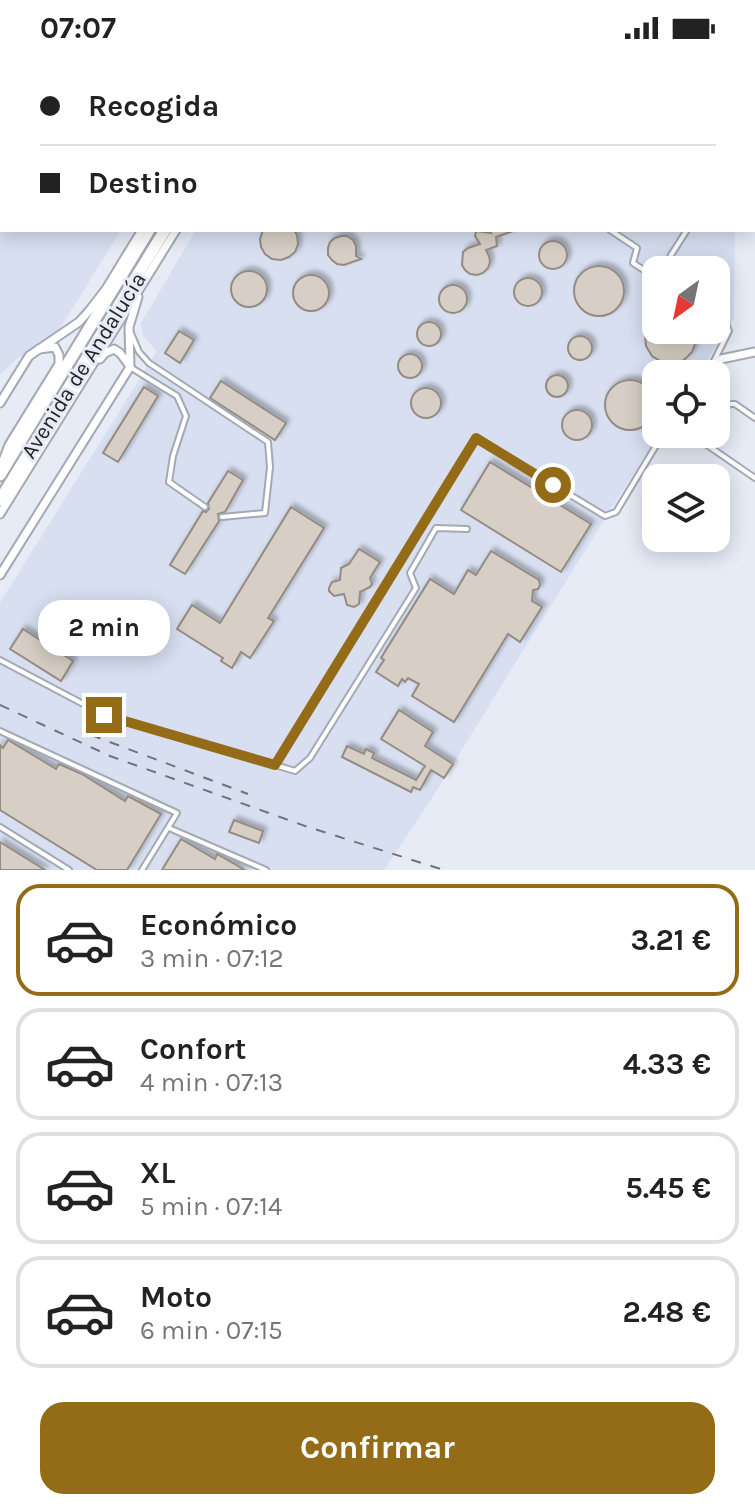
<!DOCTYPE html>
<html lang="es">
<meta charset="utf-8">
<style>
body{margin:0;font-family:Karla,sans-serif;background:#f6f6f6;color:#222;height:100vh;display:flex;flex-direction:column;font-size:30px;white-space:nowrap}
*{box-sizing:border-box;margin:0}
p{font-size:26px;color:#767676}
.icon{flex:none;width:44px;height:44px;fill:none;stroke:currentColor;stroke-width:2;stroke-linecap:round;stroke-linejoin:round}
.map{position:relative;height:814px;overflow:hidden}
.panel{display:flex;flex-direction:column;background:#fff;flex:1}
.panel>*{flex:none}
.hud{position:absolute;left:0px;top:0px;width:756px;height:176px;box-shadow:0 4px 20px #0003;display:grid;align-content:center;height:176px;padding:0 40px;background:#fff}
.needle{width:52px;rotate:213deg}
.tools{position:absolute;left:642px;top:200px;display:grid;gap:16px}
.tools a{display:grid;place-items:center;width:88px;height:88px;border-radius:16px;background:#fff;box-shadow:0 4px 20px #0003;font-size:40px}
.end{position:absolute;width:36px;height:36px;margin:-18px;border:10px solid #946b16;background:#fff;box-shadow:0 0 0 4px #fff}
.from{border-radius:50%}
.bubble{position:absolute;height:56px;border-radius:24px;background:#fff;box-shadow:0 4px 20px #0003;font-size:26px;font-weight:700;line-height:56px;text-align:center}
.hud b{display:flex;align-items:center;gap:28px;height:76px;font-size:30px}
.hud b+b{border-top:2px solid #e0e0e0}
.hud i{width:20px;height:20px;background:#222}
ul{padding:14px 0 0;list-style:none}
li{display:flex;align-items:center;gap:24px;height:112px;margin:0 16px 12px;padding:0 24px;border:4px solid #e0e0e0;border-radius:24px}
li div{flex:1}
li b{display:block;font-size:30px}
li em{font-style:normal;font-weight:700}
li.active{border-color:#946b16}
li>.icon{width:72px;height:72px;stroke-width:1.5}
.button{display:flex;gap:16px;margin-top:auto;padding:16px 40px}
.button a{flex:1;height:92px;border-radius:24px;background:#946b16;color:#fff;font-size:32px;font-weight:700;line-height:92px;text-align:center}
.status{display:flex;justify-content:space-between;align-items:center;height:56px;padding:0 40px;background:#fff;direction:ltr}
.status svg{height:22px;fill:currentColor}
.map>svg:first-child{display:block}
.built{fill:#d7dff1;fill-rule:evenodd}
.building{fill:#d7cfc5;stroke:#948c83;stroke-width:2;filter:url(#shadow)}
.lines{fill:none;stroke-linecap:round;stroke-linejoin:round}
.lane-casing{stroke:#a4a9b4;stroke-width:8}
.street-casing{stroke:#a4a9b4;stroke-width:11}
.primary-casing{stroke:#a4a9b4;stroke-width:15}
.highway-casing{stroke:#a4a9b4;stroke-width:16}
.lane{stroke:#fff;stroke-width:4}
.street{stroke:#fff;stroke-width:7}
.primary{stroke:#fff;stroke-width:11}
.highway{stroke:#fff;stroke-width:12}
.rail{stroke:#70737a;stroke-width:2;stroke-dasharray:10 10;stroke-linecap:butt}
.route{stroke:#946b16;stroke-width:10}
.labels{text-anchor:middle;stroke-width:6;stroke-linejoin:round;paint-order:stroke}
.street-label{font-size:22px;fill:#222428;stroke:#e6ebf6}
</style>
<div class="status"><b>07:07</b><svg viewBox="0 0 49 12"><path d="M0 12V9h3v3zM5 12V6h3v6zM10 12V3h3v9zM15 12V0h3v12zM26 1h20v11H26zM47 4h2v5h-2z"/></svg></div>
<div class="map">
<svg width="755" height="814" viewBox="0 0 755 814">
<defs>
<filter id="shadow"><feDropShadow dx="3.5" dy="-3.5" stdDeviation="2" flood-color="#0004"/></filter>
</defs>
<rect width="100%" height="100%" fill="#e6ebf6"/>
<g class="built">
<polygon points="0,0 229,0 227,2 2,2 2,174 121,174 57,277 18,302 0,318"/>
<path d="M196 174H735L734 263 698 318H656V378H659L609 456 430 745 384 814H0V547L157 295 143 280 141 267ZM656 214H716V274H656Z"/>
</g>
<g class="building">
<polygon points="263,174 294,174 297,179 298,188 295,196 289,201 281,204 272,203 265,198 261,191 260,183"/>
<polygon points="489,174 513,175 496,181 497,190 486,194 489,200 490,206 488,212 483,217 477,219 470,218 465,214 462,209 463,196 468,192 480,188 475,180 476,175 491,177"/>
<polygon points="341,180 347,180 353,184 356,190 356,200 361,203 344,209 337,208 332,204 328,199 328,192 330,186 335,182"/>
<circle cx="553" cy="199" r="14"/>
<circle cx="599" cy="235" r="25"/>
<circle cx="249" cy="233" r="18"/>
<circle cx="311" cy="237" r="18"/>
<circle cx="528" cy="236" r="14"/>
<circle cx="453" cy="243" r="14"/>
<polygon points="656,261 656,274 695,274 696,285 692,296 684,304 673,308 662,306 652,300 646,290 645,279 649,268"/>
<circle cx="429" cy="278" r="12"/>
<polygon points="179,275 194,284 180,307 165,297"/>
<circle cx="580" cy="292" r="12"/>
<circle cx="410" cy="310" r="12"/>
<circle cx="557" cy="330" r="11"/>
<circle cx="630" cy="349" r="25"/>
<polygon points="221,325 286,367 275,384 210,342"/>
<polygon points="144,331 158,340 118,406 103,397"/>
<circle cx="426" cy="347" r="15"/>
<circle cx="577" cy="369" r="15"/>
<polygon points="490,406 591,468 561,516 461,454"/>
<polygon points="228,415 243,424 225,456 218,458 219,465 185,518 170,509 203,455 206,456 209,453 208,447"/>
<polygon points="291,451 324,472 268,562 274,565 250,602 241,596 232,612 221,605 223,602 177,573 192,549 220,567"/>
<polygon points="359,493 380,506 370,522 372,528 370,531 360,536 359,548 354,551 347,549 344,538 334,540 329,535 329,532 332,526 340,524 341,512 349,508"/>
<polygon points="491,495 539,524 540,529 538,533 533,534 532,545 542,551 520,586 508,578 454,666 412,640 419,628 408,622 405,626 402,623 398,630 376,616 384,604 381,602 430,523 454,538 468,514 476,519"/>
<polygon points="23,573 73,605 61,625 10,593"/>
<polygon points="399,654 433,676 425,690 453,708 444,722 431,714 420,734 413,731 411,736 342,701 347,690 364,698 366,693 374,697 372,702 416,724 425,710 381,683"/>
<polygon points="8,684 56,713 59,708 82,718 125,745 128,740 161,758 127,814 97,814 0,754 0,689 3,692"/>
<polygon points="234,764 263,775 259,787 229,776"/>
<polygon points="181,783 215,803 217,798 245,814 162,814"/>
<polygon points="0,786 45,814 0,814"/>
</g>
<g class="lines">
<g class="lane-casing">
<g id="lane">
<polyline points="215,2 217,0"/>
<polyline points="610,174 637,192 633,207 656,222"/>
<polyline points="666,214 671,199 687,174"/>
<polyline points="131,277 139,296 149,307 268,386 270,411 265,457 222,461"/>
<polyline points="713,307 729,275 725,265 716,259"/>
<polyline points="130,311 177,340 186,360 173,400 169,426 205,451"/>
<polyline points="716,366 729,348 735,348 755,362"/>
<polyline points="691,378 755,422"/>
<polyline points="0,604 104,659 275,709 476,382 605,460 616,456 663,378"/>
<polyline points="0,675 177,757 142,814"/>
<polyline points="275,709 295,715 310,702 416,532 410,517 436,472 467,473"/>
<polyline points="0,771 69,814"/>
<polyline points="169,772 266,814"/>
</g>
</g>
<g class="street-casing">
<g id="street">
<polyline points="236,2 237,0"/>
<polyline points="100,303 105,297 114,293 120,297 129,309"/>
<polyline points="701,317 721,303 755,296"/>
<polyline points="0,347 29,300 79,266 89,255 106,233 142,174"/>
<polyline points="2,407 9,389 59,308 59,299 55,291 39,293"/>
<polyline points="0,458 176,174"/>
<polyline points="0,519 130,311 129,271 138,241"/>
</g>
</g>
<g class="primary-casing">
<g id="primary">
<polyline points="256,2 258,0"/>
<polyline points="272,2 273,0"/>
<polyline points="0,419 149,174"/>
<polyline points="0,444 165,174"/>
</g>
</g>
<g class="highway-casing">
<g id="highway">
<polyline points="670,0 673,2"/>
<polyline points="730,0 733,2"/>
<polyline points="286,2 287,0"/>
<polyline points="754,15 755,16"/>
<polyline points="754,50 755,50"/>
</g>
</g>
<use href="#lane" class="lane"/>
<use href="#street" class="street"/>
<use href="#primary" class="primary"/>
<use href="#highway" class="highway"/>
<g class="rail">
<polyline points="0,649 110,700 308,771 444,814"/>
<polyline points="91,679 248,738"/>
</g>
</g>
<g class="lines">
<polyline class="route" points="104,659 275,709 476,382 553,429"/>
</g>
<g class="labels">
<g class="street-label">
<text transform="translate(83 309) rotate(-58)" y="8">Avenida de Andalucía</text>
</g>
</g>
</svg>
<div class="tools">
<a><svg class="needle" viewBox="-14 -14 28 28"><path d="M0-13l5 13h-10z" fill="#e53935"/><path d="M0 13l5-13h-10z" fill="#767676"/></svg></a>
<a><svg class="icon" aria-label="locate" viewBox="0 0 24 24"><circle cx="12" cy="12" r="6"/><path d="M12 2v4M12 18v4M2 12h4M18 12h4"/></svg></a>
<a><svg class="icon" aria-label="layers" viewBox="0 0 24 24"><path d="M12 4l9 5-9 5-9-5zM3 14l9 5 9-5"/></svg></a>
</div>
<i class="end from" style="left:553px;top:429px"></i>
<i class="end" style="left:104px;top:659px"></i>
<div class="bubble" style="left:38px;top:544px;width:132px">2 min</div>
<div class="hud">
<b><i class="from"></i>Recogida</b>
<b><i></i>Destino</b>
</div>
</div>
<section class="panel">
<ul>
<li class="active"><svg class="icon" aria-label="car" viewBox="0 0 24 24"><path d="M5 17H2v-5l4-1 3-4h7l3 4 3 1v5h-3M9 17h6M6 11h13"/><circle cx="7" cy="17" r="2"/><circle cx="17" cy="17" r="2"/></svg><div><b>Económico</b><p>3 min · 07:12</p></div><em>3.21 €</em></li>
<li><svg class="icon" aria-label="car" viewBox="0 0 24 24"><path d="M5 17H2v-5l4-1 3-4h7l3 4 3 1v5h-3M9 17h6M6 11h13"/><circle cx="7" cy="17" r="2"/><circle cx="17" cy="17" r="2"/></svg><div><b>Confort</b><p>4 min · 07:13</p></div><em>4.33 €</em></li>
<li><svg class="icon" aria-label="car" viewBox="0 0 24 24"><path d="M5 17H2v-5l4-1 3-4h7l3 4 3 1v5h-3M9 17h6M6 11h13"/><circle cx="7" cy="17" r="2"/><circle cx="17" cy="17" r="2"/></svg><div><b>XL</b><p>5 min · 07:14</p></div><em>5.45 €</em></li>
<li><svg class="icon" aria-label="car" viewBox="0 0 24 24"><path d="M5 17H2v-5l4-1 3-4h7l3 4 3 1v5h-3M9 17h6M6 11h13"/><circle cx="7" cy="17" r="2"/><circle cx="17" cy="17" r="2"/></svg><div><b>Moto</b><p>6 min · 07:15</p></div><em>2.48 €</em></li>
</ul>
<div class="button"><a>Confirmar</a></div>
</section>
